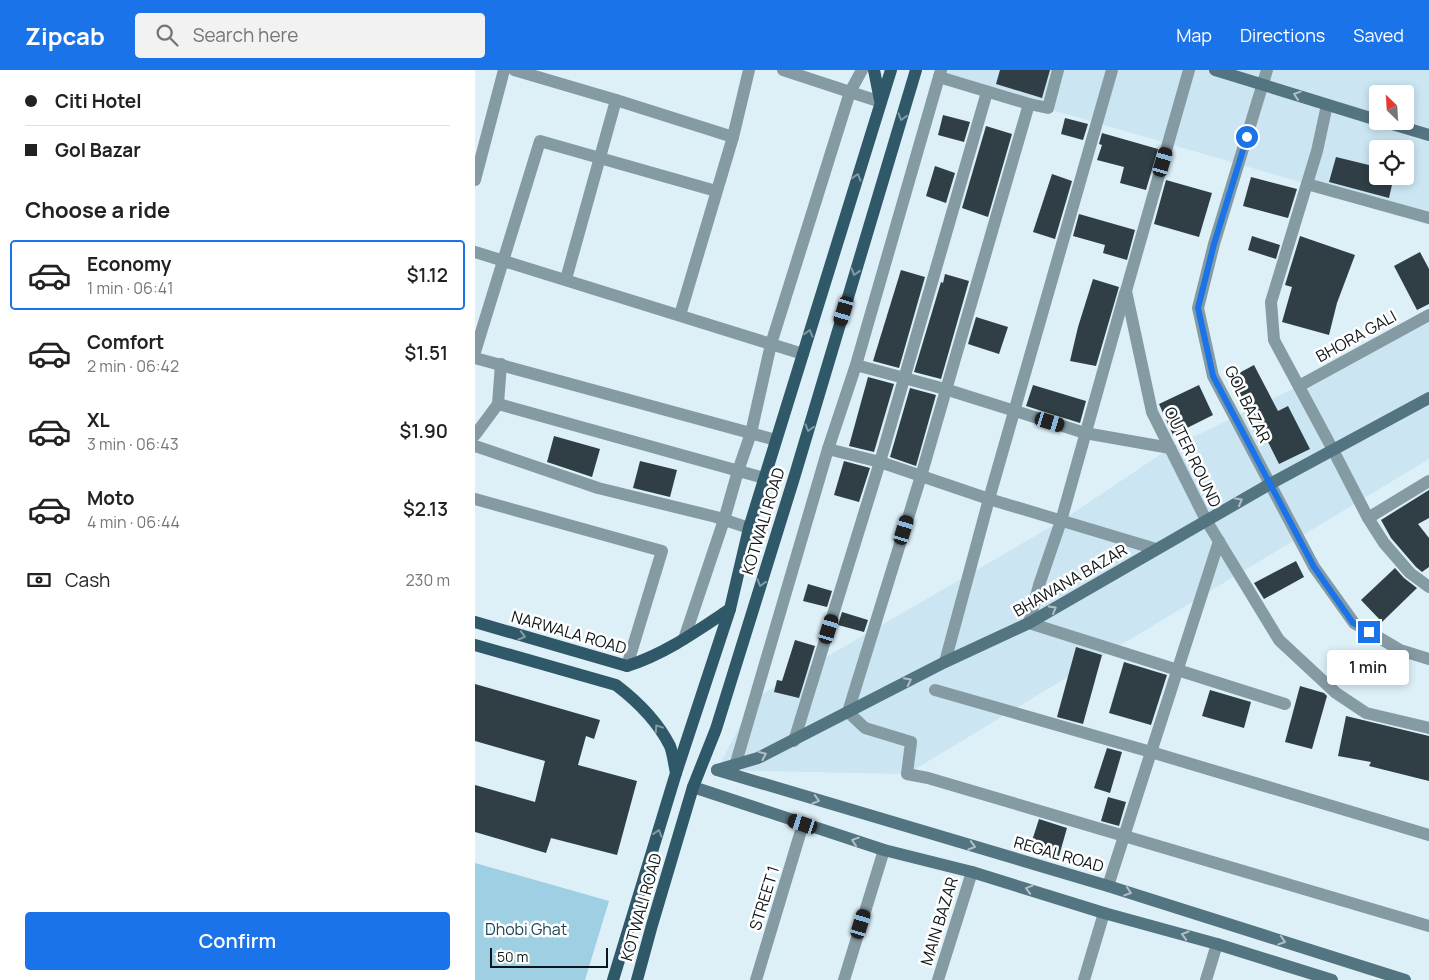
<!DOCTYPE html>
<meta charset="utf-8">
<style>
body{margin:0;font-family:Manrope,sans-serif;background:#f2f2f2;color:#222;height:100vh;display:flex;flex-direction:column;font-size:19px;white-space:nowrap}
*{box-sizing:border-box;margin:0}
p{font-size:16px;color:#767676}
.icon{flex:none;width:28px;height:28px;fill:none;stroke:currentColor;stroke-width:2;stroke-linecap:round;stroke-linejoin:round}
.map{position:relative;flex:1;overflow:hidden}
.drawer{display:flex;flex-direction:column;background:#fff;width:475px}
.drawer>*{flex:none}
.guide{display:grid;align-content:center;height:110px;padding:0 25px;background:#fff}
.needle{width:32px;rotate:335deg}
.tools{position:absolute;left:894px;top:15px;display:grid;gap:10px}
.tools a{display:grid;place-items:center;width:45px;height:45px;border-radius:5px;background:#fff;box-shadow:0 2px 8px #0003;font-size:25px}
.scale{position:absolute;left:15px;bottom:12px;width:118px;box-sizing:border-box;padding-left:5px;border:2px solid #0f1618;border-top:0;font-size:14px;line-height:18px;white-space:nowrap;color:#0f1618;-webkit-text-stroke:4px #fff;paint-order:stroke}
.end{position:absolute;width:22px;height:22px;margin:-11px;border:6px solid #1a73e8;background:#fff;box-shadow:0 0 0 2px #fff}
.from{border-radius:50%}
.bubble{position:absolute;height:35px;border-radius:5px;background:#fff;box-shadow:0 2px 8px #0003;font-size:16px;font-weight:600;line-height:35px;text-align:center}
.car{position:absolute;width:15px;height:30px;margin:-15px -8px;border-radius:6px;box-shadow:0 0 4px 1px #0007;background:linear-gradient(#222 24%,#8ab4d8 0 40%,#222 0 76%,#8ab4d8 0 86%,#222 0)}
.guide b{display:flex;align-items:center;gap:18px;height:48px;font-size:19px}
.guide b+b{border-top:1px solid #e0e0e0}
.guide i{width:12px;height:12px;background:#222}
ul{padding:0;list-style:none}
li{display:flex;align-items:center;gap:15px;height:70px;margin:0 10px 8px;padding:0 15px;border:2px solid transparent;border-radius:5px}
li div{flex:1}
li b{display:block;font-size:19px}
li em{font-style:normal;font-weight:600}
li.on{border-color:#1a73e8}
li>.icon{width:45px;height:45px;stroke-width:1.5}
h2{padding:0 25px;font-size:22px;line-height:60px}
.pay{display:flex;align-items:center;gap:12px;height:55px;padding:0 25px;font-size:19px}
.pay p{margin-inline-start:auto}
.action{display:flex;gap:10px;margin-top:auto;padding:10px 25px}
.action a{flex:1;height:58px;border-radius:5px;background:#1a73e8;color:#fff;font-size:20px;font-weight:600;line-height:58px;text-align:center}
header{display:flex;align-items:center;gap:30px;box-sizing:border-box;height:70px;padding:0 25px;background:#1a73e8;color:#fff}
header strong{font-size:24px}
nav{display:flex;gap:28px;margin-inline-start:auto;font-size:18px}
.search{width:350px;height:45px;background:#f2f2f2;display:flex;align-items:center;gap:12px;box-sizing:border-box;padding:0 18px;border-radius:5px;color:#767676;font-size:19px}
main{display:flex;flex:1;min-height:0}
.map>svg:first-child{display:block}
.built{fill:#cbe6f2;fill-rule:evenodd}
.green{fill:#9fcfe2}
.building{fill:#2f3f45}
.lines{fill:none;stroke-linecap:round;stroke-linejoin:round}
.street{stroke:#859ba4;stroke-width:12}
.secondary{stroke:#537481;stroke-width:12}
.primary{stroke:#2f5868;stroke-width:12}
.oneway{stroke:#b2c0c6}
.oneway2{stroke:#829ba4}
.route{stroke:#1a73e8;stroke-width:6}
.labels{text-anchor:middle;stroke-width:5;stroke-linejoin:round;paint-order:stroke}
.street-label{font-size:16px;fill:#0f1618;stroke:#fff}
.park-label{font-size:16px;fill:#194656;stroke:#fff}
</style>
<header>
<strong>Zipcab</strong>
<div class="search"><svg class="icon" aria-label="search" viewBox="0 0 24 24"><circle cx="10" cy="10" r="6"/><path d="M15 15l6 6"/></svg>Search here</div>
<nav><a>Map</a><a>Directions</a><a>Saved</a></nav>
</header>
<main>
<section class="drawer">
<div class="guide">
<b><i class="from"></i>Citi Hotel</b>
<b><i></i>Gol Bazar</b>
</div>
<h2>Choose a ride</h2>
<ul>
<li class="on"><svg class="icon" aria-label="car" viewBox="0 0 24 24"><path d="M5 17H2v-5l4-1 3-4h7l3 4 3 1v5h-3M9 17h6M6 11h13"/><circle cx="7" cy="17" r="2"/><circle cx="17" cy="17" r="2"/></svg><div><b>Economy</b><p>1 min · 06:41</p></div><em>$1.12</em></li>
<li><svg class="icon" aria-label="car" viewBox="0 0 24 24"><path d="M5 17H2v-5l4-1 3-4h7l3 4 3 1v5h-3M9 17h6M6 11h13"/><circle cx="7" cy="17" r="2"/><circle cx="17" cy="17" r="2"/></svg><div><b>Comfort</b><p>2 min · 06:42</p></div><em>$1.51</em></li>
<li><svg class="icon" aria-label="car" viewBox="0 0 24 24"><path d="M5 17H2v-5l4-1 3-4h7l3 4 3 1v5h-3M9 17h6M6 11h13"/><circle cx="7" cy="17" r="2"/><circle cx="17" cy="17" r="2"/></svg><div><b>XL</b><p>3 min · 06:43</p></div><em>$1.90</em></li>
<li><svg class="icon" aria-label="car" viewBox="0 0 24 24"><path d="M5 17H2v-5l4-1 3-4h7l3 4 3 1v5h-3M9 17h6M6 11h13"/><circle cx="7" cy="17" r="2"/><circle cx="17" cy="17" r="2"/></svg><div><b>Moto</b><p>4 min · 06:44</p></div><em>$2.13</em></li>
</ul>
<div class="pay"><svg class="icon" aria-label="cash" viewBox="0 0 24 24"><path d="M3 7h18v10H3z"/><circle cx="12" cy="12" r="2"/></svg>Cash<p>230 m</p></div>
<div class="action"><a>Confirm</a></div>
</section>
<div class="map">
<svg width="954" height="910" viewBox="0 0 954 910">
<rect width="100%" height="100%" fill="#ddf0f8"/>
<g class="built">
<path d="M465 0H954V145L832 114 464 7ZM902 24H930V51H902ZM902 79H930V106H902Z"/>
<polygon points="954,244 954,389 432,704 242,700 279,629 586,451 695,378 824,316"/>
</g>
<polygon class="green" points="0,793 134,831 110,910 0,910"/>
<g class="building">
<polygon points="525,0 575,0 567,28 521,14"/>
<polygon points="468,45 495,52 489,72 463,65"/>
<polygon points="590,48 613,54 608,70 586,64"/>
<polygon points="511,56 537,64 513,147 487,138"/>
<polygon points="627,63 683,79 671,120 645,113 649,97 622,90 627,75 624,74"/>
<polygon points="861,87 902,97 902,106 919,106 914,128 854,112"/>
<polygon points="460,96 480,103 471,133 451,126"/>
<polygon points="577,104 597,111 580,169 558,162"/>
<polygon points="776,107 822,119 813,148 768,136"/>
<polygon points="691,110 737,123 724,167 679,154"/>
<polygon points="604,144 660,160 652,190 628,183 630,175 598,166"/>
<polygon points="777,166 805,175 801,189 773,180"/>
<polygon points="825,166 880,185 862,233 854,265 807,252 817,217 810,215"/>
<polygon points="945,182 954,199 954,234 942,240 919,196"/>
<polygon points="426,200 450,207 424,298 398,291"/>
<polygon points="470,204 494,211 466,309 439,302 466,212 468,213"/>
<polygon points="618,209 644,217 621,296 595,291 603,257"/>
<polygon points="501,247 533,257 524,284 493,274"/>
<polygon points="779,295 803,341 813,336 835,379 804,394 773,332 769,334 755,308"/>
<polygon points="393,307 419,314 399,382 374,376"/>
<polygon points="558,315 611,331 605,353 551,336"/>
<polygon points="724,315 738,345 698,365 684,334"/>
<polygon points="435,318 461,325 441,396 415,387"/>
<polygon points="79,366 125,379 117,407 72,392"/>
<polygon points="165,391 202,400 195,427 158,418"/>
<polygon points="369,391 395,398 384,432 359,425"/>
<polygon points="954,420 954,448 943,454 954,468 954,497 947,502 941,497 916,468 906,450"/>
<polygon points="821,491 829,507 789,529 779,513"/>
<polygon points="920,498 929,508 942,518 907,552 886,530"/>
<polygon points="333,514 357,521 352,537 328,531"/>
<polygon points="367,542 393,550 389,562 363,555"/>
<polygon points="320,570 340,576 324,628 299,622 302,610 307,611"/>
<polygon points="601,577 627,585 608,654 582,647"/>
<polygon points="649,592 692,605 676,655 634,643"/>
<polygon points="0,614 125,650 119,669 111,666 103,695 162,711 142,785 76,768 71,783 0,762 0,715 60,732 70,691 0,671"/>
<polygon points="825,616 849,623 852,626 837,679 810,672"/>
<polygon points="735,620 776,632 769,658 727,646"/>
<polygon points="871,646 954,666 954,711 894,696 896,692 863,686"/>
<polygon points="632,678 647,682 635,723 619,718"/>
<polygon points="633,727 651,732 644,756 626,751"/>
<polygon points="564,749 592,758 584,786 555,777"/>
</g>
<g class="lines">
<g class="street">
<polyline points="39,0 141,30"/>
<polyline points="308,0 375,22 387,0"/>
<polyline points="714,0 651,221 677,342 731,450 804,570 861,623 891,643 954,658"/>
<polyline points="792,0 739,174 723,238 738,306 839,497 879,553 925,580 954,589"/>
<polyline points="464,7 554,34 573,38 583,0"/>
<polyline points="554,34 446,406 373,642 390,658 436,672 432,704 453,708 954,856"/>
<polyline points="852,35 842,81 796,232 799,270 858,380 893,448 909,473 935,503 954,517"/>
<polyline points="0,110 29,0"/>
<polyline points="832,114 954,148"/>
<polyline points="0,182 328,284"/>
<polyline points="91,209 141,30 258,67"/>
<polyline points="650,223 586,451 564,515 554,553 810,634"/>
<polyline points="205,245 258,67 274,0"/>
<polyline points="0,282 65,71 241,121"/>
<polyline points="0,288 301,370"/>
<polyline points="381,295 470,319 610,363 695,378"/>
<polyline points="824,316 954,245"/>
<polyline points="23,334 26,294"/>
<polyline points="0,365 23,334 289,408"/>
<polyline points="0,376 123,418 241,447 274,458"/>
<polyline points="353,379 405,392 514,429 681,479"/>
<polyline points="0,429 187,481 152,596"/>
<polyline points="893,448 954,411"/>
<polyline points="209,569 249,450 263,401 276,363 296,274 375,22 406,32"/>
<polyline points="470,592 514,429 637,0"/>
<polyline points="460,620 676,682 954,765"/>
<polyline points="319,671 405,392 512,22"/>
<polyline points="260,696 353,379 381,295 466,0"/>
<polyline points="633,816 744,471"/>
<polyline points="281,910 328,754"/>
<polyline points="369,910 409,780"/>
<polyline points="463,910 497,802"/>
<polyline points="609,910 629,843"/>
<polyline points="731,910 742,874"/>
</g>
<g class="secondary">
<polyline points="740,0 902,50"/>
<polyline points="907,51 954,65"/>
<polyline points="242,700 283,688 470,592 554,553 795,414 954,328"/>
<polyline points="242,700 633,816 930,910"/>
<polyline points="218,717 409,780 497,802 629,843 742,874 857,910"/>
</g>
<g class="primary">
<polyline points="399,0 405,30"/>
<path d="M0 552 152 596C190 584 222 561 255 539"/>
<path d="M0 575 141 615C162 631 183 652 195 676 198 684 199 694 201 703"/>
<polyline points="138,910 201,703 255,539 274,458 416,0"/>
<polyline points="162,910 177,855 218,717 241,659 319,408 441,0"/>
</g>
</g>
<defs><path id="oneway-chevron" d="M-2-3.5L2.5 0L-2 3.5" fill="none" stroke-width="1.6" stroke-linecap="round" stroke-linejoin="round" transform="scale(1.25)"/></defs>
<g class="oneway">
<use href="#oneway-chevron" transform="translate(822 25) rotate(-162)"/>
<use href="#oneway-chevron" transform="translate(764 431) rotate(-29)"/>
<use href="#oneway-chevron" transform="translate(578 539) rotate(-30)"/>
<use href="#oneway-chevron" transform="translate(433 611) rotate(-27)"/>
<use href="#oneway-chevron" transform="translate(288 685) rotate(-24)"/>
<use href="#oneway-chevron" transform="translate(341 730) rotate(16)"/>
<use href="#oneway-chevron" transform="translate(380 771) rotate(-162)"/>
<use href="#oneway-chevron" transform="translate(497 776) rotate(16)"/>
<use href="#oneway-chevron" transform="translate(554 819) rotate(-163)"/>
<use href="#oneway-chevron" transform="translate(653 822) rotate(18)"/>
<use href="#oneway-chevron" transform="translate(710 865) rotate(-164)"/>
<use href="#oneway-chevron" transform="translate(807 871) rotate(18)"/>
</g>
<g class="oneway2">
<use href="#oneway-chevron" transform="translate(427 47) rotate(107)"/>
<use href="#oneway-chevron" transform="translate(382 107) rotate(-73)"/>
<use href="#oneway-chevron" transform="translate(380 202) rotate(107)"/>
<use href="#oneway-chevron" transform="translate(334 263) rotate(-73)"/>
<use href="#oneway-chevron" transform="translate(334 358) rotate(107)"/>
<use href="#oneway-chevron" transform="translate(286 513) rotate(107)"/>
<use href="#oneway-chevron" transform="translate(47 566) rotate(16)"/>
<use href="#oneway-chevron" transform="translate(183 658) rotate(-124)"/>
<use href="#oneway-chevron" transform="translate(183 763) rotate(-73)"/>
</g>
<g class="lines">
<polyline class="route" points="772,67 739,174 723,238 738,306 839,497 878,553 894,562"/>
</g>
<g class="labels">
<g class="street-label">
<text transform="translate(881 266) rotate(-29)" y="6">BHORA GALI</text>
<text transform="translate(773 334) rotate(64)" y="6">GOL BAZAR</text>
<text transform="translate(718 387) rotate(64)" y="6">OUTER ROUND</text>
<text transform="translate(288 451) rotate(-73)" y="6">KOTWALI ROAD</text>
<text transform="translate(595 510) rotate(-30)" y="6">BHAWANA BAZAR</text>
<text transform="translate(94 562) rotate(16)" y="6">NARWALA ROAD</text>
<text transform="translate(584 784) rotate(16)" y="6">REGAL ROAD</text>
<text transform="translate(289 828) rotate(-73)" y="6">STREET 1</text>
<text transform="translate(166 837) rotate(-74)" y="6">KOTWALI ROAD</text>
<text transform="translate(464 851) rotate(-73)" y="6">MAIN BAZAR</text>
</g>
<g class="park-label">
<text x="51" y="865">Dhobi Ghat</text>
</g>
</g>
</svg>
<div class="tools">
<a><svg class="needle" viewBox="-14 -14 28 28"><path d="M0-13l5 13h-10z" fill="#e53935"/><path d="M0 13l5-13h-10z" fill="#767676"/></svg></a>
<a><svg class="icon" aria-label="locate" viewBox="0 0 24 24"><circle cx="12" cy="12" r="6"/><path d="M12 2v4M12 18v4M2 12h4M18 12h4"/></svg></a>
</div>
<div class="scale">50 m</div>
<i class="end from" style="left:772px;top:67px"></i>
<i class="end" style="left:894px;top:562px"></i>
<div class="bubble" style="left:852px;top:580px;width:82px">1 min</div>
<i class="car" style="left:688px;top:92px;rotate:16deg"></i>
<i class="car" style="left:369px;top:241px;rotate:197deg"></i>
<i class="car" style="left:575px;top:352px;rotate:107deg"></i>
<i class="car" style="left:429px;top:460px;rotate:17deg"></i>
<i class="car" style="left:354px;top:559px;rotate:17deg"></i>
<i class="car" style="left:328px;top:754px;rotate:288deg"></i>
<i class="car" style="left:386px;top:854px;rotate:17deg"></i>
</div>
</main>
